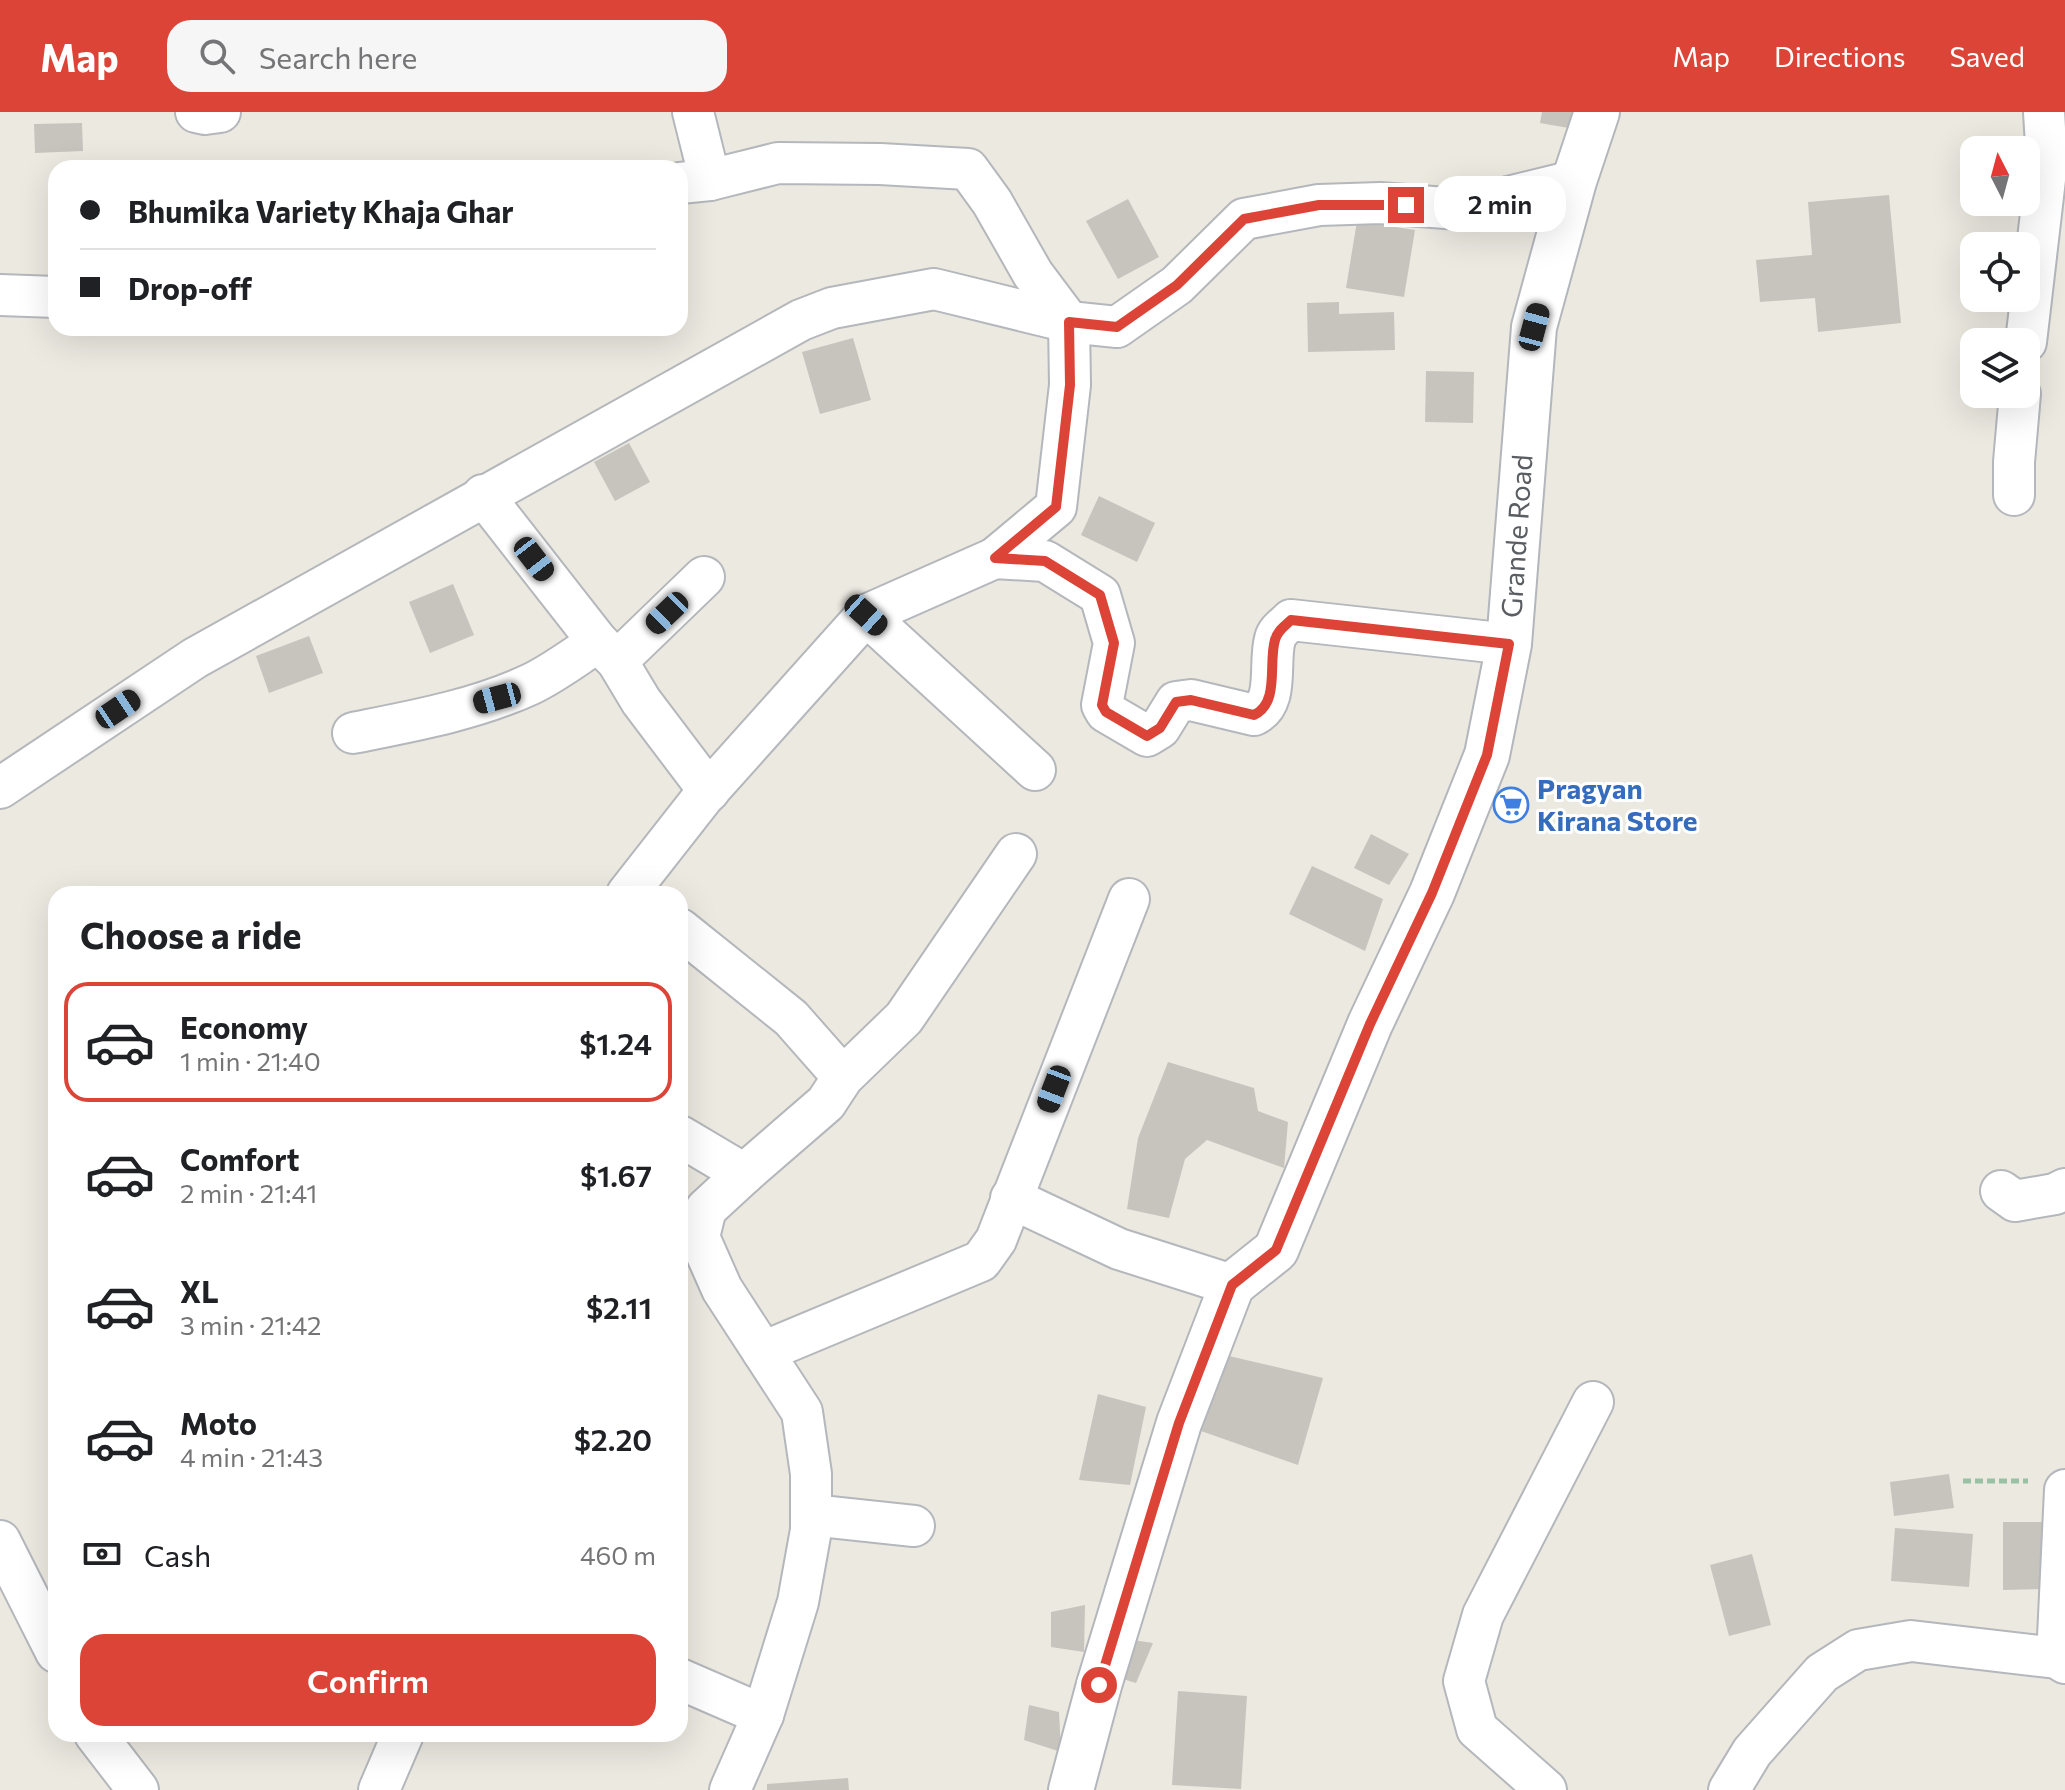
<!DOCTYPE html>
<meta charset="utf-8">
<style>
body{margin:0;font-family:Commissioner,sans-serif;background:#f6f6f6;color:#202124;height:100vh;display:flex;flex-direction:column;font-size:30px;white-space:nowrap}
*{box-sizing:border-box;margin:0}
p{font-size:26px;color:#757577}
.icon{flex:none;width:44px;height:44px;fill:none;stroke:currentColor;stroke-width:2;stroke-linecap:round;stroke-linejoin:round}
.map{position:relative;flex:1;overflow:hidden}
.side{position:absolute;left:48px;top:774px;width:640px;height:856px;display:flex;flex-direction:column;background:#fff;border-radius:24px;box-shadow:0 8px 32px #0002}
.side>*{flex:none}
.guide{position:absolute;left:48px;top:48px;width:640px;height:176px;border-radius:24px;box-shadow:0 8px 32px #0002;display:grid;align-content:center;height:176px;padding:0 32px;background:#fff}
.needle{width:52px;rotate:354deg}
.controls{position:absolute;left:1960px;top:24px;display:grid;gap:16px}
.controls a{display:grid;place-items:center;width:80px;height:80px;border-radius:16px;background:#fff;box-shadow:0 8px 32px #0002;font-size:40px}
.end{position:absolute;width:36px;height:36px;margin:-18px;border:10px solid #dc4437;background:#fff;box-shadow:0 0 0 4px #fff}
.from{border-radius:50%}
.bubble{position:absolute;height:56px;border-radius:24px;background:#fff;box-shadow:0 8px 32px #0002;font-size:26px;font-weight:600;line-height:56px;text-align:center}
.car{position:absolute;width:24px;height:48px;margin:-24px -12px;border-radius:10px;box-shadow:0 0 6px 2px #0007;background:linear-gradient(#222 24%,#8ab4d8 0 40%,#222 0 76%,#8ab4d8 0 86%,#222 0)}
.guide b{display:flex;align-items:center;gap:28px;height:76px;font-size:30px}
.guide b+b{border-top:2px solid #e0e0e0}
.guide i{width:20px;height:20px;background:#202124}
ul{padding:0;list-style:none}
li{display:flex;align-items:center;gap:24px;height:120px;margin:0 16px 12px;padding:0 16px;border:4px solid transparent;border-radius:24px}
li div{flex:1}
li b{display:block;font-size:30px}
li em{font-style:normal;font-weight:600}
li.selected{border-color:#dc4437}
li>.icon{width:72px;height:72px;stroke-width:1.5}
h2{padding:0 32px;font-size:36px;line-height:96px}
.pay{display:flex;align-items:center;gap:20px;height:88px;padding:0 32px;font-size:30px}
.pay p{margin-inline-start:auto}
.primary-button{display:flex;gap:16px;margin-top:auto;padding:16px 32px}
.primary-button a{flex:1;height:92px;border-radius:24px;background:#dc4437;color:#fff;font-size:32px;font-weight:600;line-height:92px;text-align:center}
header{display:flex;align-items:center;gap:48px;box-sizing:border-box;height:112px;padding:0 40px;background:#dc4437;color:#fff}
header strong{font-size:38px}
nav{display:flex;gap:44px;margin-inline-start:auto;font-size:28px}
.search{width:560px;height:72px;background:#f6f6f6;display:flex;align-items:center;gap:20px;box-sizing:border-box;padding:0 28px;border-radius:24px;color:#757577;font-size:30px}
.map>svg:first-child{display:block}
.building{fill:#c7c4be}
.lines{fill:none;stroke-linecap:round;stroke-linejoin:round}
.street-casing{stroke:#b4b7bb;stroke-width:44}
.secondary-casing{stroke:#b3b6bb;stroke-width:48}
.path{stroke:#99c2a5;stroke-width:5;stroke-dasharray:8 4;stroke-linecap:butt}
.street{stroke:#fff;stroke-width:40}
.secondary{stroke:#fff;stroke-width:44}
.route{stroke:#dc4437;stroke-width:10}
.labels{text-anchor:middle;stroke-width:6;stroke-linejoin:round;paint-order:stroke}
.street-label{font-size:28px;fill:#5a5d61;stroke:#fff}
.shop-label{font-size:28px;font-weight:bold;fill:#366cbe;stroke:#fff;text-anchor:start}
</style>
<header>
<strong>Map</strong>
<div class="search"><svg class="icon" aria-label="search" viewBox="0 0 24 24"><circle cx="10" cy="10" r="6"/><path d="M15 15l6 6"/></svg>Search here</div>
<nav><a>Map</a><a>Directions</a><a>Saved</a></nav>
</header>
<div class="map">
<svg width="2065" height="1678" viewBox="0 0 2065 1678">
<rect width="100%" height="100%" fill="#ece9e1"/>
<g class="building">
<polygon points="1542,0 1591,0 1586,19 1540,11"/>
<polygon points="82,11 83,39 35,41 34,12"/>
<polygon points="1889,83 1901,211 1818,220 1815,186 1760,190 1756,148 1812,143 1808,90"/>
<polygon points="1128,87 1159,145 1118,167 1086,109"/>
<polygon points="1357,109 1415,118 1404,185 1346,176"/>
<polygon points="1339,190 1339,202 1394,200 1395,238 1308,240 1307,191"/>
<polygon points="853,226 871,288 820,302 802,240"/>
<polygon points="1426,259 1474,260 1473,311 1425,310"/>
<polygon points="629,331 650,370 615,389 594,350"/>
<polygon points="1099,384 1155,411 1137,450 1081,423"/>
<polygon points="453,472 474,523 430,541 409,490"/>
<polygon points="309,524 323,561 269,581 256,544"/>
<polygon points="1371,722 1409,742 1389,773 1354,756"/>
<polygon points="1312,754 1383,787 1365,839 1289,802"/>
<polygon points="1168,950 1254,976 1258,999 1288,1010 1284,1056 1207,1028 1185,1047 1169,1106 1127,1097 1138,1026"/>
<polygon points="1216,1241 1323,1266 1298,1353 1184,1313"/>
<polygon points="1098,1282 1146,1295 1130,1373 1079,1368"/>
<polygon points="1949,1362 1954,1396 1894,1404 1890,1370"/>
<polygon points="2003,1410 2045,1410 2045,1477 2003,1478"/>
<polygon points="1895,1416 1973,1422 1969,1475 1891,1469"/>
<polygon points="1752,1442 1771,1513 1729,1524 1710,1453"/>
<polygon points="1085,1493 1084,1540 1051,1535 1051,1500"/>
<polygon points="1119,1526 1153,1531 1136,1571 1113,1564"/>
<polygon points="1178,1579 1247,1584 1241,1677 1172,1673"/>
<polygon points="1029,1593 1059,1600 1061,1640 1024,1628"/>
<polygon points="848,1666 849,1678 767,1678 767,1672"/>
</g>
<g class="lines">
<g class="street-casing">
<g id="street">
<polyline points="196,0 205,2 220,0"/>
<polyline points="693,0 710,68"/>
<polyline points="680,71 710,68 778,51 880,52 968,57 992,90 1033,162 1069,210 1070,273 1056,395 995,446"/>
<polyline points="0,183 56,185"/>
<polyline points="2026,230 2047,50 2044,0"/>
<polyline points="483,383 598,530 617,549 641,589 709,679"/>
<polyline points="2014,383 2014,350 2020,282"/>
<polyline points="866,503 1035,658"/>
<polyline points="617,549 704,465"/>
<path d="M353 621C413 609 475 598 531 572 554 561 576 544 598 530"/>
<polyline points="0,676 195,546 801,208 832,196 934,177 1069,210 1117,215 1177,173 1244,107 1319,93 1380,91 1459,97 1574,69"/>
<path d="M627 782 703 685 866 503 995 446 1045 449 1100 483 1114 531 1102 593 1106 600 1147 624 1160 616 1176 590 1191 588 1254 603C1280 591 1268 551 1275 527 1277 519 1285 514 1291 508L1509 532"/>
<polyline points="680,817 791,906 843,965"/>
<polyline points="680,1024 744,1062 706,1097 699,1125 722,1177 802,1300 811,1362 811,1418 798,1490 763,1603 730,1678"/>
<polyline points="744,1062 826,991 843,965 904,906 1016,742"/>
<polyline points="2001,1079 2015,1089 2055,1082 2065,1077"/>
<polyline points="1011,1086 1119,1137 1232,1173"/>
<polyline points="763,1240 981,1149 996,1128 1129,787"/>
<polyline points="811,1403 914,1414"/>
<polyline points="0,1429 56,1540"/>
<polyline points="2057,1546 2065,1378"/>
<polyline points="680,1567 763,1603"/>
<polyline points="95,1622 138,1678"/>
<polyline points="379,1678 403,1622"/>
<polyline points="1546,1678 1477,1617 1464,1569 1483,1503 1593,1290"/>
<polyline points="1729,1678 1752,1640 1822,1561 1858,1538 1911,1529 2057,1546 2065,1551"/>
</g>
</g>
<g class="secondary-casing">
<polyline id="secondary" points="1071,1678 1099,1573 1179,1311 1232,1173 1276,1138 1370,912 1432,781 1487,643 1509,532 1534,215 1574,69 1597,0"/>
</g>
<polyline class="path" points="1963,1369 2028,1369"/>
<use href="#street" class="street"/>
<use href="#secondary" class="secondary"/>
</g>
<g class="lines">
<path class="route" d="M1099 1573 1179 1311 1232 1173 1276 1138 1370 912 1432 781 1487 643 1509 532 1291 508C1285 514 1277 519 1275 528 1268 551 1280 591 1254 603L1191 588 1176 590 1160 616 1147 624 1106 600 1102 593 1114 531 1100 483 1045 449 995 446 1056 395 1070 273 1069 210 1117 215 1177 173 1244 107 1319 93H1406"/>
</g>
<defs>
<g id="supermarket-ring" transform="scale(1.8)"><circle r="9.5" fill="#fff" stroke="#3f7fe0" stroke-width="1.5"/><path d="M-6-5.5h2.5l.6 2H6L4.5 2H-2.5L-4.4-4H-6ZM-1.5 3.2a1.3 1.3 0 1 0 .1 0ZM3 3.2a1.3 1.3 0 1 0 .1 0Z" fill="#3f7fe0"/></g>
</defs>
<g fill-rule="evenodd">
<use href="#supermarket-ring" x="1511" y="693"/>
</g>
<g class="labels">
<g class="street-label">
<text transform="translate(1517 424) rotate(-86)" y="10">Grande Road</text>
</g>
<g class="shop-label">
<text x="1537" y="687">Pragyan<tspan x="1537" dy="32">Kirana Store</tspan></text>
</g>
</g>
</svg>
<div class="controls">
<a><svg class="needle" viewBox="-14 -14 28 28"><path d="M0-13l5 13h-10z" fill="#e53935"/><path d="M0 13l5-13h-10z" fill="#757577"/></svg></a>
<a><svg class="icon" aria-label="locate" viewBox="0 0 24 24"><circle cx="12" cy="12" r="6"/><path d="M12 2v4M12 18v4M2 12h4M18 12h4"/></svg></a>
<a><svg class="icon" aria-label="layers" viewBox="0 0 24 24"><path d="M12 4l9 5-9 5-9-5zM3 14l9 5 9-5"/></svg></a>
</div>
<i class="end from" style="left:1099px;top:1573px"></i>
<i class="end" style="left:1406px;top:93px"></i>
<div class="bubble" style="left:1434px;top:64px;width:132px">2 min</div>
<i class="car" style="left:1534px;top:215px;rotate:15deg"></i>
<i class="car" style="left:534px;top:447px;rotate:142deg"></i>
<i class="car" style="left:667px;top:501px;rotate:226deg"></i>
<i class="car" style="left:866px;top:503px;rotate:132deg"></i>
<i class="car" style="left:497px;top:586px;rotate:255deg"></i>
<i class="car" style="left:118px;top:597px;rotate:56deg"></i>
<i class="car" style="left:1054px;top:977px;rotate:201deg"></i>
<div class="guide">
<b><i class="from"></i>Bhumika Variety Khaja Ghar</b>
<b><i></i>Drop-off</b>
</div>
<section class="side">
<h2>Choose a ride</h2>
<ul>
<li class="selected"><svg class="icon" aria-label="car" viewBox="0 0 24 24"><path d="M5 17H2v-5l4-1 3-4h7l3 4 3 1v5h-3M9 17h6M6 11h13"/><circle cx="7" cy="17" r="2"/><circle cx="17" cy="17" r="2"/></svg><div><b>Economy</b><p>1 min · 21:40</p></div><em>$1.24</em></li>
<li><svg class="icon" aria-label="car" viewBox="0 0 24 24"><path d="M5 17H2v-5l4-1 3-4h7l3 4 3 1v5h-3M9 17h6M6 11h13"/><circle cx="7" cy="17" r="2"/><circle cx="17" cy="17" r="2"/></svg><div><b>Comfort</b><p>2 min · 21:41</p></div><em>$1.67</em></li>
<li><svg class="icon" aria-label="car" viewBox="0 0 24 24"><path d="M5 17H2v-5l4-1 3-4h7l3 4 3 1v5h-3M9 17h6M6 11h13"/><circle cx="7" cy="17" r="2"/><circle cx="17" cy="17" r="2"/></svg><div><b>XL</b><p>3 min · 21:42</p></div><em>$2.11</em></li>
<li><svg class="icon" aria-label="car" viewBox="0 0 24 24"><path d="M5 17H2v-5l4-1 3-4h7l3 4 3 1v5h-3M9 17h6M6 11h13"/><circle cx="7" cy="17" r="2"/><circle cx="17" cy="17" r="2"/></svg><div><b>Moto</b><p>4 min · 21:43</p></div><em>$2.20</em></li>
</ul>
<div class="pay"><svg class="icon" aria-label="cash" viewBox="0 0 24 24"><path d="M3 7h18v10H3z"/><circle cx="12" cy="12" r="2"/></svg>Cash<p>460 m</p></div>
<div class="primary-button"><a>Confirm</a></div>
</section>
</div>
